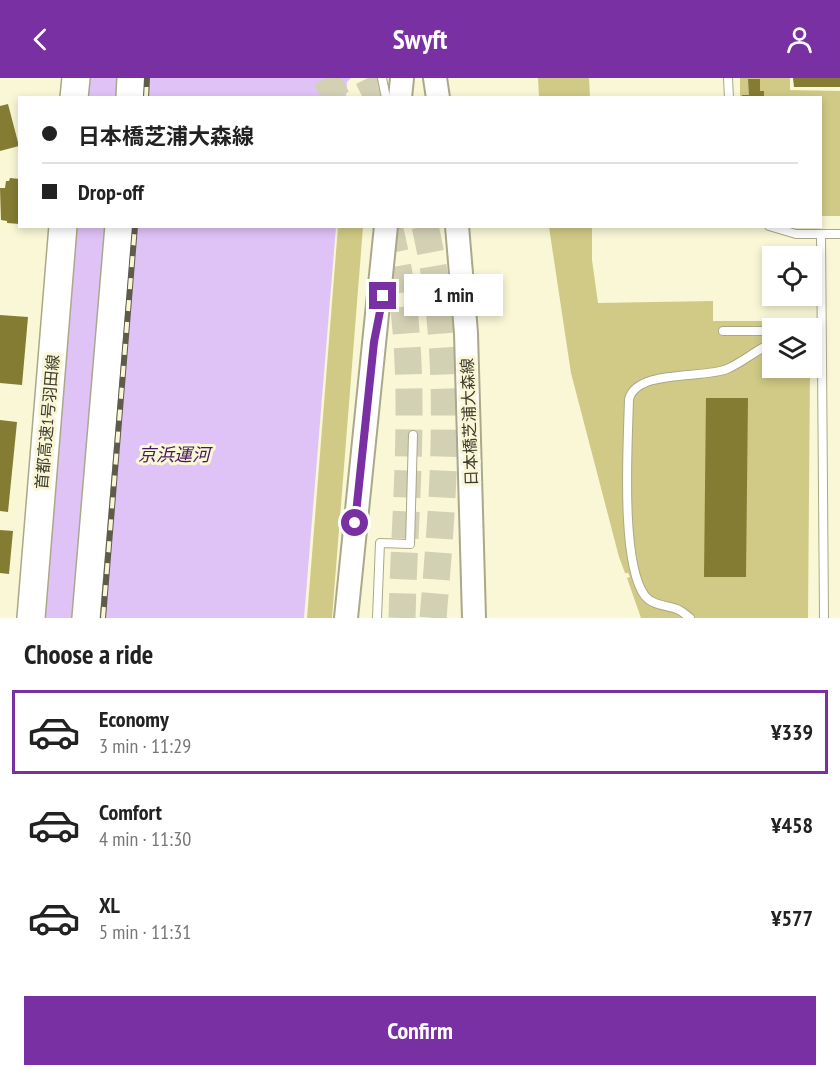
<!DOCTYPE html>
<meta charset="utf-8">
<style>
body{margin:0;font-family:"PT Sans Narrow","Noto Sans JP",sans-serif;background:#f2f2f2;color:#222;height:100vh;display:flex;flex-direction:column;font-size:22px;white-space:nowrap}
*{box-sizing:border-box;margin:0}
p{font-size:20px;color:#767676}
.icon{flex:none;width:33px;height:33px;fill:none;stroke:currentColor;stroke-width:2;stroke-linecap:round;stroke-linejoin:round}
.map{position:relative;height:540px;overflow:hidden}
.side{display:flex;flex-direction:column;background:#fff;flex:1}
.side>*{flex:none}
.banner{position:absolute;left:18px;top:18px;width:804px;height:132px;border-radius:0px;box-shadow:0 3px 9px #0003;display:grid;align-content:center;height:132px;padding:0 24px;background:#fff}
.tools{position:absolute;left:762px;top:168px;display:grid;gap:12px}
.tools a{display:grid;place-items:center;width:60px;height:60px;border-radius:0px;background:#fff;box-shadow:0 3px 9px #0003;font-size:30px}
.end{position:absolute;width:27px;height:27px;margin:-14px;border:8px solid #7930a3;background:#fff;box-shadow:0 0 0 3px #fff}
.from{border-radius:50%}
.bubble{position:absolute;height:42px;border-radius:0px;background:#fff;box-shadow:0 3px 9px #0003;font-size:20px;font-weight:600;line-height:42px;text-align:center}
.banner b{display:flex;align-items:center;gap:21px;height:57px;font-size:22px}
.banner b+b{border-top:2px solid #e0e0e0}
.banner i{width:15px;height:15px;background:#222}
ul{padding:0;list-style:none}
li{display:flex;align-items:center;gap:18px;height:84px;margin:0 12px 9px;padding:0 12px;border:3px solid transparent;border-radius:0px}
li div{flex:1}
li b{display:block;font-size:22px}
li em{font-style:normal;font-weight:600}
li.current{border-color:#7930a3}
li>.icon{width:54px;height:54px;stroke-width:1.5}
h2{padding:0 24px;font-size:27px;line-height:72px}
.action{display:flex;gap:12px;margin-top:auto;padding:12px 24px}
.action a{flex:1;height:69px;border-radius:0px;background:#7930a3;color:#fff;font-size:24px;font-weight:600;line-height:69px;text-align:center}
header{display:flex;justify-content:space-between;align-items:center;height:78px;padding:0 24px;background:#7930a3;color:#fff;font-size:27px;font-weight:600}
.map>svg:first-child{display:block}
.green{fill:#d0ca86}
.water{fill:#e0c3f6}
.building{fill:#847c33}
.lines{fill:none;stroke-linecap:round;stroke-linejoin:round}
.motorway-tunnel{stroke:#d3d1b4;stroke-width:27;stroke-dasharray:27 14;stroke-linecap:butt}
.service-casing{stroke:#aba889;stroke-width:10}
.primary-casing{stroke:#aba889;stroke-width:26}
.motorway-casing{stroke:#aba889;stroke-width:30}
.service{stroke:#fff;stroke-width:8}
.primary{stroke:#fff;stroke-width:22}
.motorway{stroke:#fff;stroke-width:27}
.rail-casing{stroke:#5d5c4b;stroke-width:6}
.rail{stroke:#f9f7d6;stroke-width:4;stroke-dasharray:11;stroke-linecap:butt}
.route{stroke:#7930a3;stroke-width:8}
.labels{text-anchor:middle;stroke-width:6;stroke-linejoin:round;paint-order:stroke}
.street-label{font-size:16px;fill:#3c3b2e;stroke:#f9f7d6}
.water-label{font-size:18px;font-style:italic;fill:#461861;stroke:#f9f7d6}
</style>
<header><svg class="icon" aria-label="back" viewBox="0 0 24 24"><path d="M15 5l-7 7 7 7"/></svg>Swyft<svg class="icon" aria-label="person" viewBox="0 0 24 24"><circle cx="12" cy="8" r="4"/><path d="M4 21q1-7 8-7t8 7"/></svg></header>
<div class="map">
<svg width="840" height="540" viewBox="0 0 840 540">
<rect width="100%" height="100%" fill="#f9f7d6"/>
<g class="green">
<polygon points="538,0 589,0 590,19 539,19"/>
<polygon points="740,0 790,0 790,12 840,13 840,138 821,138 820,20 740,19"/>
<polygon points="338,149 363,149 332,540 307,540"/>
<polygon points="549,149 592,149 592,182 598,225 713,223 713,243 810,243 810,250 772,250 772,290 810,290 808,540 641,540 627,500 630,499 628,495 625,495 619,479 571,295"/>
</g>
<g class="water">
<polygon points="62,0 351,0 347,4 346,19 60,20"/>
<polygon points="50,149 336,149 304,540 17,540"/>
</g>
<g class="building">
<polygon points="793,0 840,0 840,9 794,9"/>
<polygon points="748,1 760,1 760,13 764,13 764,20 742,20 742,17 749,17"/>
<polygon points="8,26 19,68 0,73 0,28"/>
<polygon points="10,100 20,101 20,146 7,145 7,143 1,142 0,110 5,110 6,103 9,103"/>
<polygon points="0,237 28,239 22,307 0,305"/>
<polygon points="706,320 748,320 746,499 704,499"/>
<polygon points="0,342 17,344 8,434 0,433"/>
<polygon points="0,452 13,453 9,496 0,495"/>
</g>
<g class="lines">
<g class="motorway-tunnel">
<polyline points="326,0 337,20"/>
<polyline points="368,0 378,20"/>
<path d="M389 148C422 277 405 409 402 540"/>
<path d="M425 148C455 277 444 410 433 540"/>
</g>
<g class="service-casing">
<g id="service">
<polyline points="382,0 386,20"/>
<polyline points="728,0 729,20"/>
<polyline points="769,148 796,156 840,156"/>
<polyline points="821,156 824,540"/>
<polyline points="723,253 772,253"/>
<polyline points="377,540 380,465 410,466 413,357"/>
<path d="M690 540C686 537 683 534 679 532 668 527 653 528 645 518 620 485 628 364 629 321 637 291 703 301 727 291 743 284 756 272 772 265"/>
</g>
</g>
<g class="primary-casing">
<g id="primary">
<polyline points="435,0 438,20"/>
<polyline points="400,20 402,0"/>
<polyline points="457,148 466,255 474,540"/>
<polyline points="346,540 386,148"/>
</g>
</g>
<g class="motorway-casing">
<g id="motorway">
<polyline points="74,20 76,0"/>
<polyline points="130,20 131,0"/>
<polyline points="31,540 63,148"/>
<polyline points="86,540 119,148"/>
</g>
</g>
<use href="#service" class="service"/>
<use href="#primary" class="primary"/>
<use href="#motorway" class="motorway"/>
<g class="rail-casing">
<g id="rail">
<polyline points="146,20 147,0"/>
<polyline points="103,540 135,148"/>
</g>
</g>
<use href="#rail" class="rail"/>
</g>
<g class="lines">
<polyline class="route" points="355,445 374,264 383,218"/>
</g>
<g class="labels">
<g class="street-label">
<text transform="translate(47 344) rotate(-85)" y="6">首都高速1号羽田線</text>
<text transform="translate(469 344) rotate(-92)" y="6">日本橋芝浦大森線</text>
</g>
<g class="water-label">
<text x="174" y="383">京浜運河</text>
</g>
</g>
</svg>
<div class="tools">
<a><svg class="icon" aria-label="locate" viewBox="0 0 24 24"><circle cx="12" cy="12" r="6"/><path d="M12 2v4M12 18v4M2 12h4M18 12h4"/></svg></a>
<a><svg class="icon" aria-label="layers" viewBox="0 0 24 24"><path d="M12 4l9 5-9 5-9-5zM3 14l9 5 9-5"/></svg></a>
</div>
<i class="end from" style="left:355px;top:445px"></i>
<i class="end" style="left:383px;top:218px"></i>
<div class="bubble" style="left:404px;top:196px;width:99px">1 min</div>
<div class="banner">
<b><i class="from"></i>日本橋芝浦大森線</b>
<b><i></i>Drop-off</b>
</div>
</div>
<section class="side">
<h2>Choose a ride</h2>
<ul>
<li class="current"><svg class="icon" aria-label="car" viewBox="0 0 24 24"><path d="M5 17H2v-5l4-1 3-4h7l3 4 3 1v5h-3M9 17h6M6 11h13"/><circle cx="7" cy="17" r="2"/><circle cx="17" cy="17" r="2"/></svg><div><b>Economy</b><p>3 min · 11:29</p></div><em>¥339</em></li>
<li><svg class="icon" aria-label="car" viewBox="0 0 24 24"><path d="M5 17H2v-5l4-1 3-4h7l3 4 3 1v5h-3M9 17h6M6 11h13"/><circle cx="7" cy="17" r="2"/><circle cx="17" cy="17" r="2"/></svg><div><b>Comfort</b><p>4 min · 11:30</p></div><em>¥458</em></li>
<li><svg class="icon" aria-label="car" viewBox="0 0 24 24"><path d="M5 17H2v-5l4-1 3-4h7l3 4 3 1v5h-3M9 17h6M6 11h13"/><circle cx="7" cy="17" r="2"/><circle cx="17" cy="17" r="2"/></svg><div><b>XL</b><p>5 min · 11:31</p></div><em>¥577</em></li>
</ul>
<div class="action"><a>Confirm</a></div>
</section>
